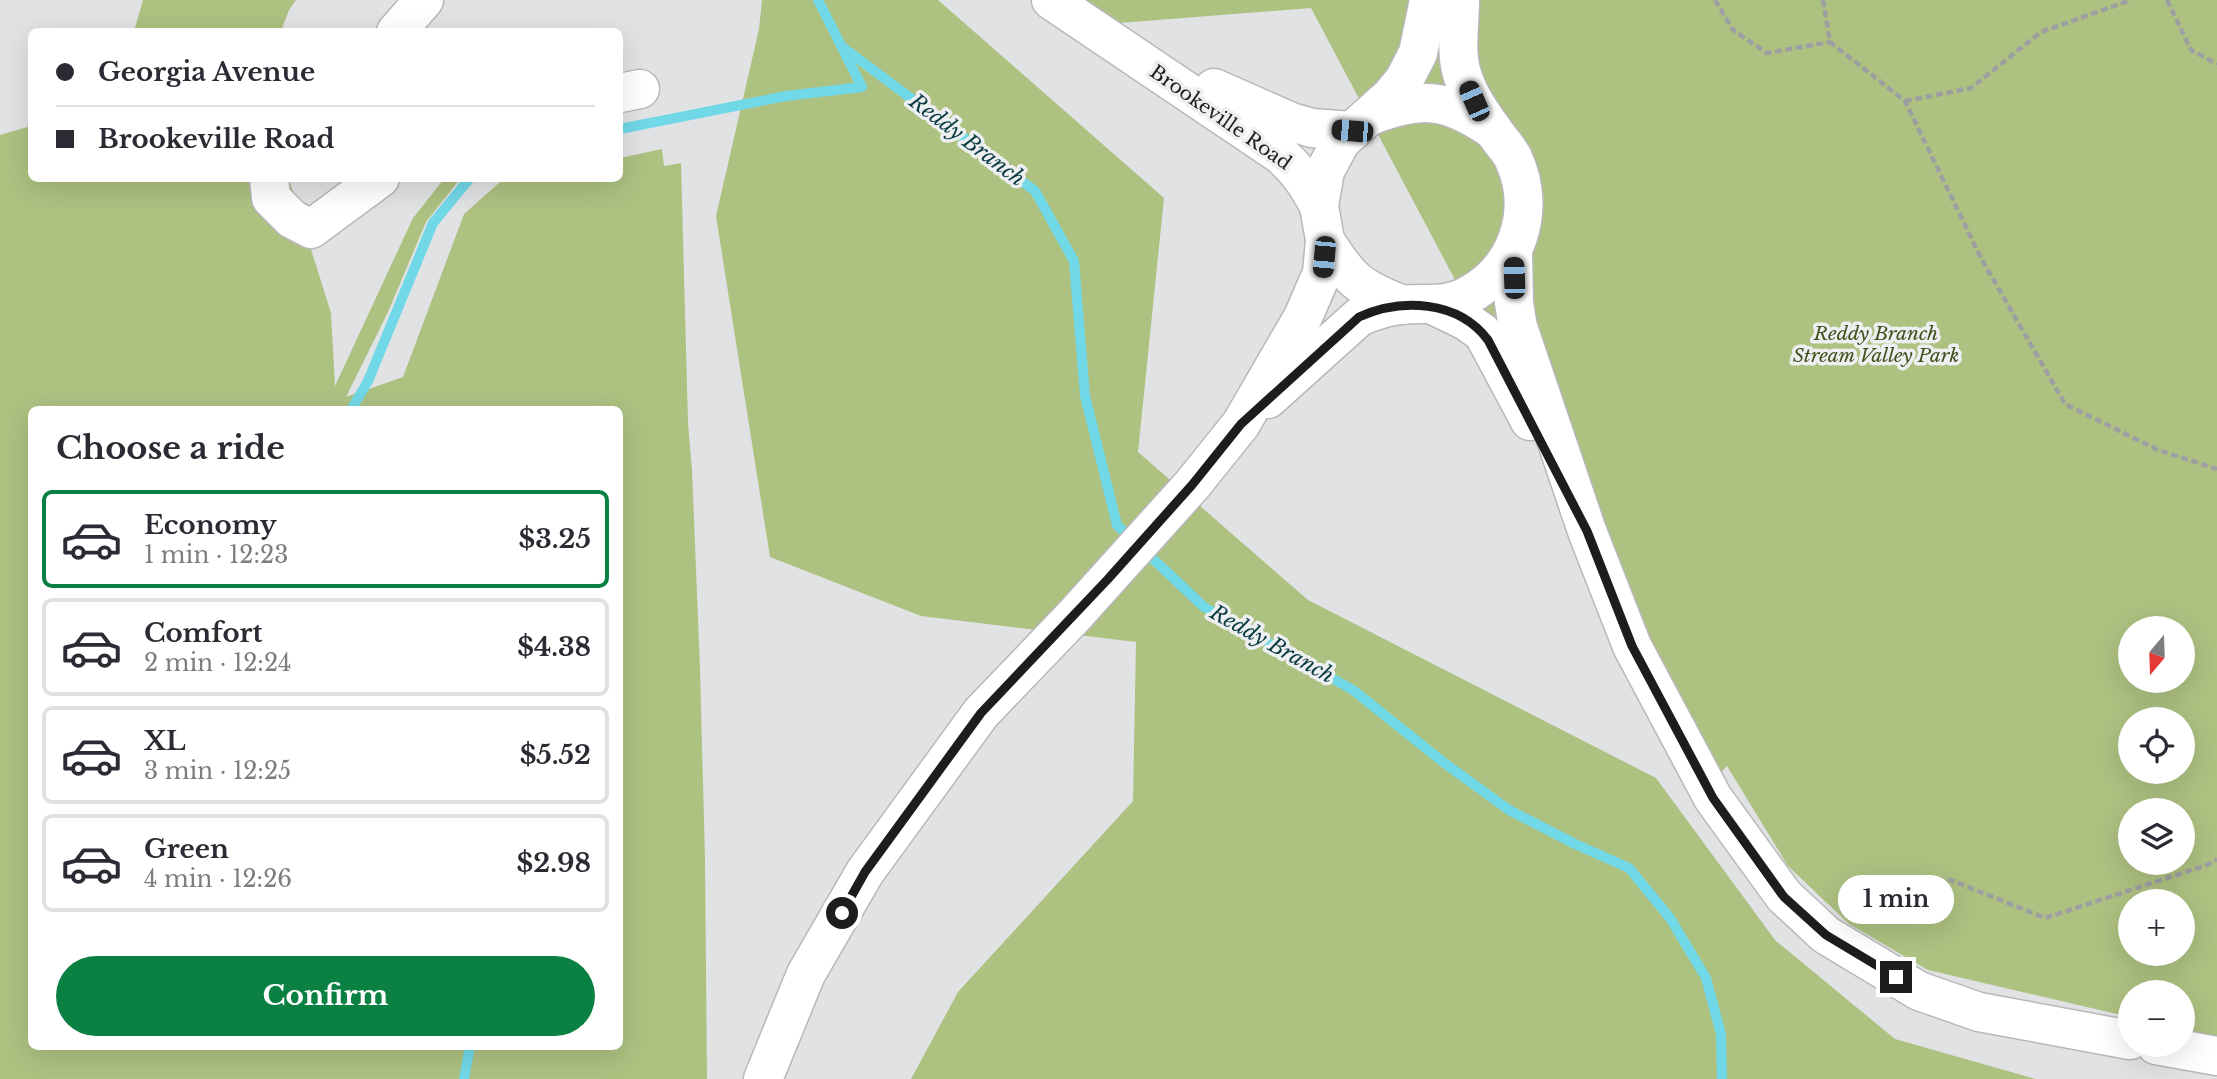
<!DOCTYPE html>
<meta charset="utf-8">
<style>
body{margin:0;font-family:"Libre Baskerville",serif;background:#f2f2f3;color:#2b2b33;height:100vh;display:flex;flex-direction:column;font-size:26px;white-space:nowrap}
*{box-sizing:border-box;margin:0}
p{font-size:23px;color:#7c7c81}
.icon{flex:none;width:38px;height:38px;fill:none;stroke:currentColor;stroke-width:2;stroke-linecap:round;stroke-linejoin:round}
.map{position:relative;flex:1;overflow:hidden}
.side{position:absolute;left:28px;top:406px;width:595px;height:644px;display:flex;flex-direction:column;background:#fff;border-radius:10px;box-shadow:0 7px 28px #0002}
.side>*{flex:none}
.guide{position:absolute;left:28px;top:28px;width:595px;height:154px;border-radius:10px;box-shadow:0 7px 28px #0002;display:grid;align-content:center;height:154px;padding:0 28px;background:#fff}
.needle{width:46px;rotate:199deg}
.tools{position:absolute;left:2118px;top:616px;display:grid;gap:14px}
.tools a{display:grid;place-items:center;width:77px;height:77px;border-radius:50%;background:#fff;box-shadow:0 7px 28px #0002;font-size:35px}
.end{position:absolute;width:32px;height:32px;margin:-16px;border:9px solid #1d1d1d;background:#fff;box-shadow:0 0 0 4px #fff}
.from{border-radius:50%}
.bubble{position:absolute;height:49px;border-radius:24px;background:#fff;box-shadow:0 7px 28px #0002;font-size:23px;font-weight:700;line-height:49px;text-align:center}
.car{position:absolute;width:21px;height:42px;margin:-21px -10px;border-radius:9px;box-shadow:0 0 5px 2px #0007;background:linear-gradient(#222 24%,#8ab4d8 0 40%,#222 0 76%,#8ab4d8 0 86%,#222 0)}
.guide b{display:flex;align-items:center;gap:24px;height:66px;font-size:26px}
.guide b+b{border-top:2px solid #e1e1e2}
.guide i{width:18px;height:18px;background:#2b2b33}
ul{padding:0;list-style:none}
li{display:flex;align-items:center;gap:21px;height:98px;margin:0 14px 10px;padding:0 14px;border:4px solid #e1e1e2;border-radius:10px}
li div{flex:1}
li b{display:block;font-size:26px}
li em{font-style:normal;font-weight:700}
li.active{border-color:#0b8043}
li>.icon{width:63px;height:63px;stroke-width:1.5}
h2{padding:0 28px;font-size:32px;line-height:84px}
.cta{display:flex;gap:14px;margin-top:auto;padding:14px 28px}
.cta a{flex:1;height:80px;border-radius:42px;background:#0b8043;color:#fff;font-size:28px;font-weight:700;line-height:80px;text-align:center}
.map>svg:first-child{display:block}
.green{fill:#adc181;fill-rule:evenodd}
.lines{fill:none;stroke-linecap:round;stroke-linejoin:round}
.stream{stroke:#71d8e8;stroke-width:10}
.minor-casing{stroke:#b8b8ba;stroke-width:41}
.major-casing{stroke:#b8b8ba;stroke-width:41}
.path{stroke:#9e9fa0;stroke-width:4.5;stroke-dasharray:7 3.5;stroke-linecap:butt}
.minor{stroke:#fff;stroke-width:38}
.major{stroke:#fff;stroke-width:38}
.route{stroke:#1d1d1d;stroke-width:9}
.labels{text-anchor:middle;stroke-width:7;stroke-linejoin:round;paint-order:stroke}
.street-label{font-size:19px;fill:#1d1d1d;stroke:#eeeff1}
.park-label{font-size:19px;font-style:italic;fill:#414f1c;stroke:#eeeff1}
.water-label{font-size:21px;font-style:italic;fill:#093b42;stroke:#eeeff1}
</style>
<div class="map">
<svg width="2217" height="1079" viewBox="0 0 2217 1079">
<rect width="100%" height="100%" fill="#e1e2e4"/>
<g class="green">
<polygon points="143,0 296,0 289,10 281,31 134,31"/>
<polygon points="762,0 938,0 1164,198 1138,452 1308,600 1656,778 1775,940 1895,1039 2036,1079 911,1079 958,992 1133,801 1136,642 921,616 770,557 716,216 759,29"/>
<path d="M1032 0H2217V1037L2182 1029V992H2130V1017L1928 970 1849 924 1788 866 1727 766 1718 776 1311 8 1069 27ZM2130 628H2182V681H2130ZM2130 719H2182V772H2130ZM2130 810H2182V863H2130ZM2130 901H2182V954H2130Z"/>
<path d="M31 126 32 178 289 179 331 313 335 386 413 218 444 179H460L426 222 388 312 346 397 403 377 464 214 500 182 516 178H620V158L662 149 664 166 681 163 688 423 692 470 700 668 705 859 707 1079H0V135ZM32 410H620V1046H32Z"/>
</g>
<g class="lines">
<g class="stream">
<polyline points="841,46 1035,191 1074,261 1085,396 1117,525 1204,607 1353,690 1443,762 1509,810 1575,844 1629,868 1670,918 1706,978 1721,1034 1722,1079"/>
<polyline points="620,129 786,96 862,87 818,0"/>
<polyline points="351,410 368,381 433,223 470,178"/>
<polyline points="464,1079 470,1046"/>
</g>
<g class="minor-casing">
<g id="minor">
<polyline points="396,32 424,0"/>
<polyline points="620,93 640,89"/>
<polyline points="269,178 271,198 292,219 311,229 380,178"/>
<polyline points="1513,253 1514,303 1518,327 1587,531 1632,646 1713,798 1784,896 1826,935 1919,991 1979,1012 2130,1040"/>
<polyline points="1435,306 1466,321 1483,333 1530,421"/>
<polyline points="2156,1045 2217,1056"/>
</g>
</g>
<g class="major-casing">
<g id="major">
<path d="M1051 0 1281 155C1298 170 1308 185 1319 206"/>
<polyline points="1214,88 1291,122 1312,128 1352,131"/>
<path d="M1370 116C1422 96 1447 98 1493 130"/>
<path d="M1325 240C1350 280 1359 288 1403 305"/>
<path d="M1268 399 1359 317C1373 311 1385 307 1400 305 1424 302 1444 308 1467 296 1517 270 1537 211 1514 160 1511 152 1504 145 1499 138 1485 119 1469 98 1462 74 1455 52 1460 23 1460 0"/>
<polyline points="763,1079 806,974 865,872 981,713 1074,616 1192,485 1241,424 1303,317 1322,273 1325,240 1319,206 1325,171 1341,141 1390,97 1404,80 1418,53 1429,0"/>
</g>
</g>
<g class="path">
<polyline points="1715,0 1733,30 1767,53 1830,42"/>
<polyline points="1823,0 1830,42 1905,101 1981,258 2065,404 2158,450 2217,469"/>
<polyline points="2167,0 2191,50 2217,64"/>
<polyline points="1905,101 1971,88 2041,32 2131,0"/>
<polyline points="1948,879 2045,918 2207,865 2217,859"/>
</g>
<use href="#minor" class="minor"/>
<use href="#major" class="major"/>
</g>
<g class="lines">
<path class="route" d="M842 913 865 872 981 713 1108 579 1192 485 1241 424 1359 317C1401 298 1458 300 1488 340L1587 531 1632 646 1713 798 1784 897 1826 935 1896 977"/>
</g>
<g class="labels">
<g class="street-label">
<text transform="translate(1221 117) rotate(35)" y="7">Brookeville Road</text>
</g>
<g class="park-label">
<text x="1876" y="340">Reddy Branch<tspan x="1876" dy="22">Stream Valley Park</tspan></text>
</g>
<g class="water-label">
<text transform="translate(967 140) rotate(37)" y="7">Reddy Branch</text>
<text transform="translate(1272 644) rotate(29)" y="7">Reddy Branch</text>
</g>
</g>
</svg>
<div class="tools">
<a><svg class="needle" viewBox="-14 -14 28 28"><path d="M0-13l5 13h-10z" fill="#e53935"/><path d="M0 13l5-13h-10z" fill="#7c7c81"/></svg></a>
<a><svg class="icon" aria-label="locate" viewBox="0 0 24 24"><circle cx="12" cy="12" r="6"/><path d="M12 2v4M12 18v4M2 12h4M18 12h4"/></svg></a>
<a><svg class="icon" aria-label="layers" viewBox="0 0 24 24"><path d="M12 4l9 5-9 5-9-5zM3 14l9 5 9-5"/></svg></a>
<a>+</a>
<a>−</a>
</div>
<i class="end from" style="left:842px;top:913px"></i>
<i class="end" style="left:1896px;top:977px"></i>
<div class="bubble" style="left:1838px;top:875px;width:116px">1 min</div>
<i class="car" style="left:1474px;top:101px;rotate:336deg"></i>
<i class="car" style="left:1352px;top:131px;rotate:275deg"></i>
<i class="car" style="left:1324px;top:257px;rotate:185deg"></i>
<i class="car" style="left:1514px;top:278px;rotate:358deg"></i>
<div class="guide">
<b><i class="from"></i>Georgia Avenue</b>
<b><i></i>Brookeville Road</b>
</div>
<section class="side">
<h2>Choose a ride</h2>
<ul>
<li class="active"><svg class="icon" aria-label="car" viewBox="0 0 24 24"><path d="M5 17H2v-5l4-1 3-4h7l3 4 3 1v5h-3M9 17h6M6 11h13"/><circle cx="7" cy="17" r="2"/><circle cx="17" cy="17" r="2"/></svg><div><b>Economy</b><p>1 min · 12:23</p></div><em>$3.25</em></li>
<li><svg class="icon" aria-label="car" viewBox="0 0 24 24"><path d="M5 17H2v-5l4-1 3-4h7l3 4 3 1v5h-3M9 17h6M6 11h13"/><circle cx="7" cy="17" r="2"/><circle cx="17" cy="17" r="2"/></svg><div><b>Comfort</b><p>2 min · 12:24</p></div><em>$4.38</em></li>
<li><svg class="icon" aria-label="car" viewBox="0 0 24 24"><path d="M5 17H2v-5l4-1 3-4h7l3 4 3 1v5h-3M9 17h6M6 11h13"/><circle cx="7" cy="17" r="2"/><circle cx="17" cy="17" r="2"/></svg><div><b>XL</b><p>3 min · 12:25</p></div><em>$5.52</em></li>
<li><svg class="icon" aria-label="car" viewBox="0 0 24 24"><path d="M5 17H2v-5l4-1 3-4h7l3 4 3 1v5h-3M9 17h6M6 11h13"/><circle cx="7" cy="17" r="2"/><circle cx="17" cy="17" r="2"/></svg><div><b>Green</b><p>4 min · 12:26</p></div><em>$2.98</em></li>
</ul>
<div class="cta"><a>Confirm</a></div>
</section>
</div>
